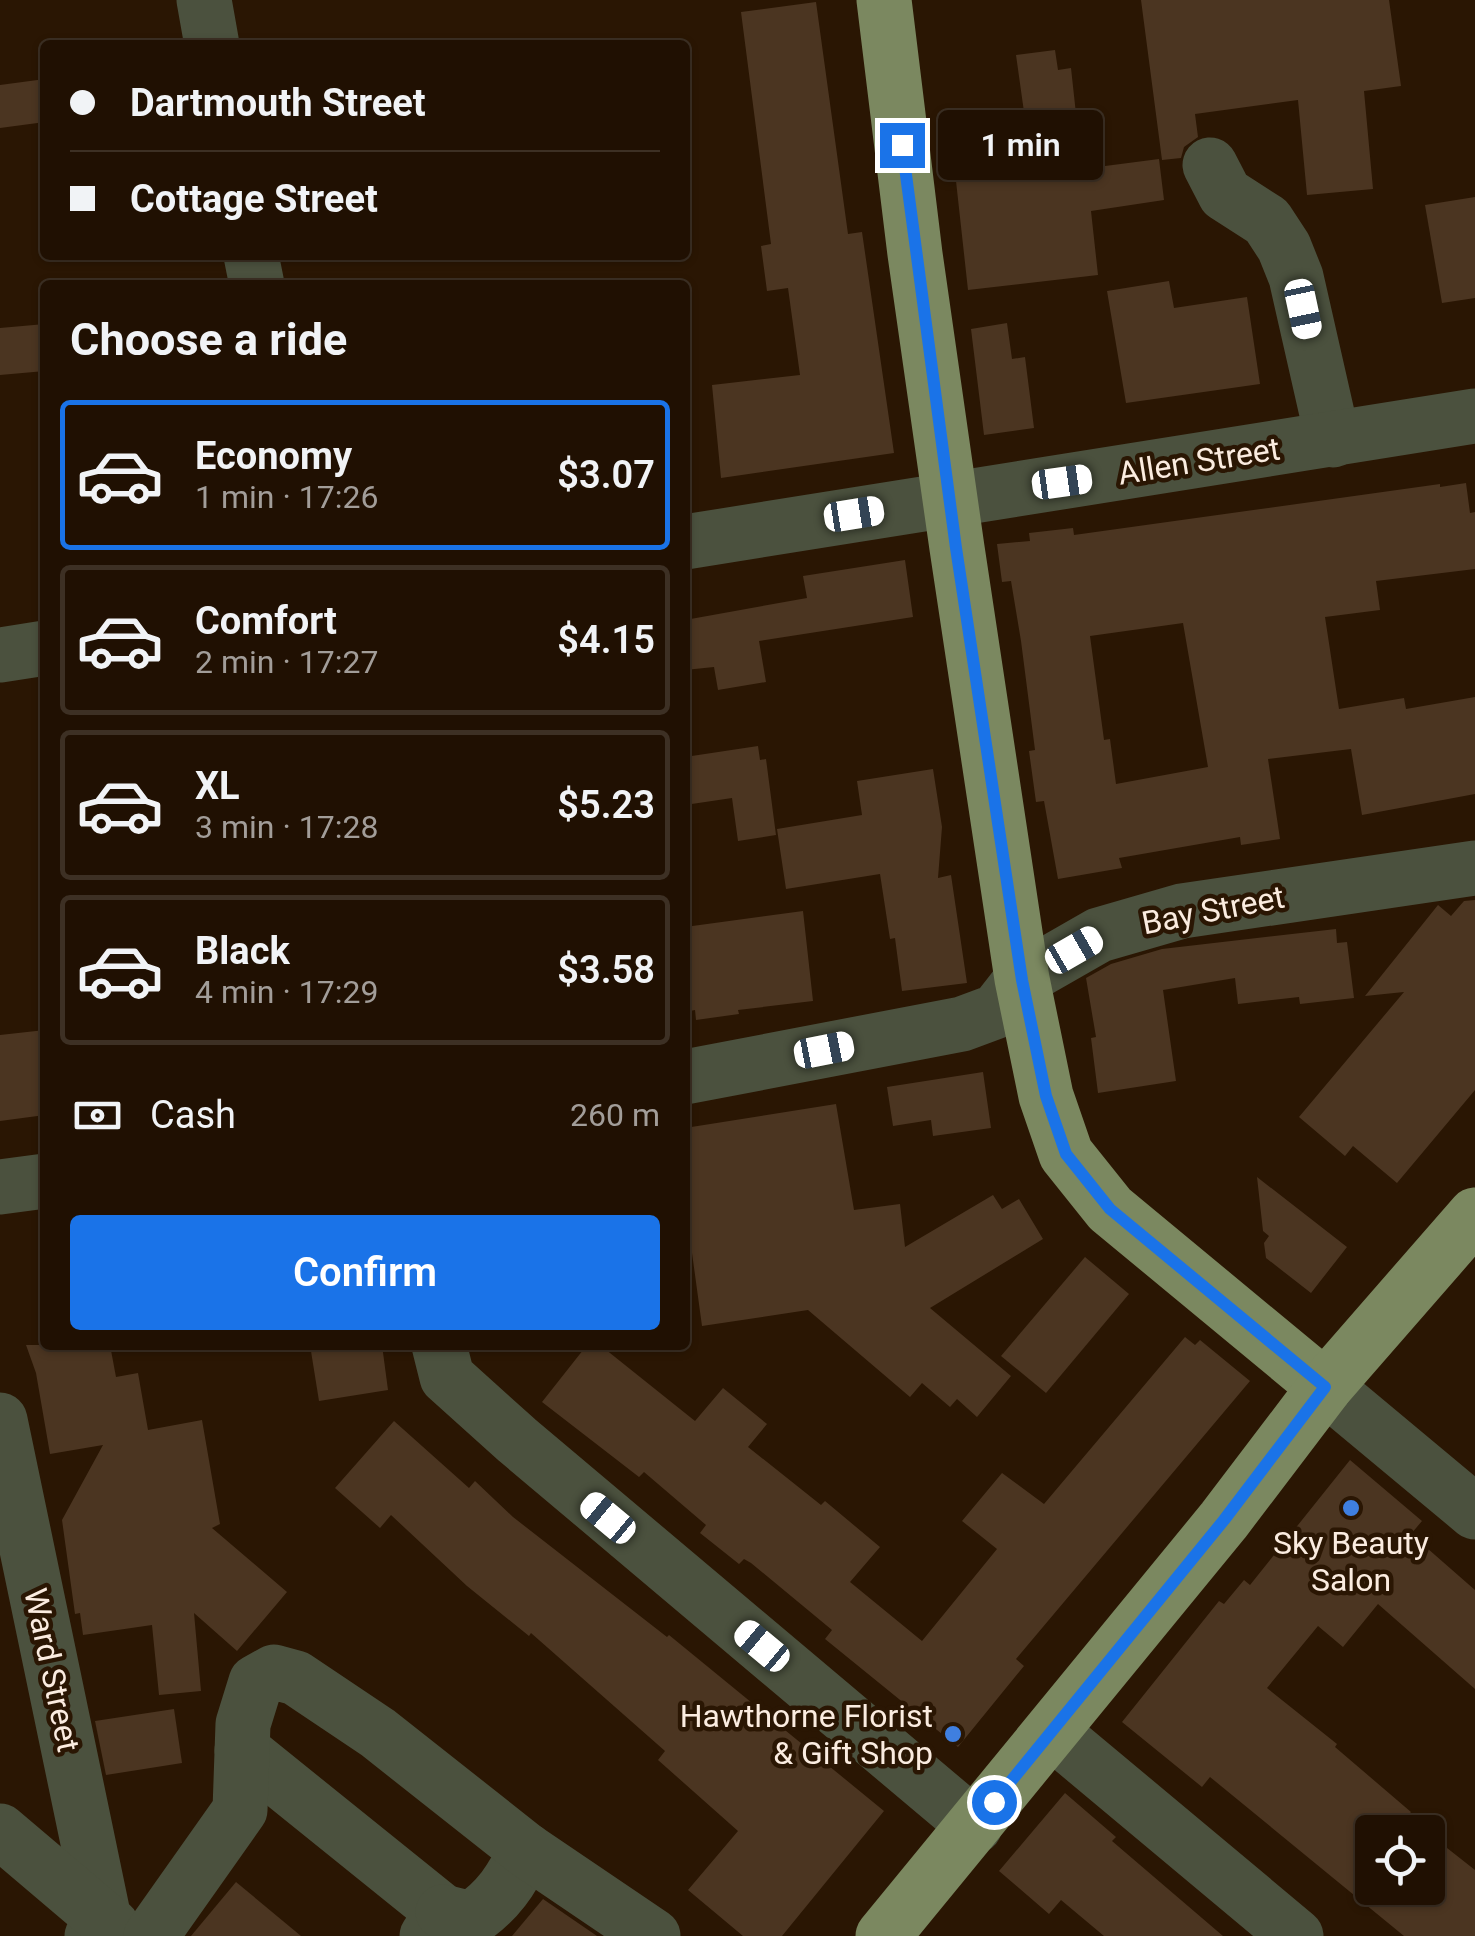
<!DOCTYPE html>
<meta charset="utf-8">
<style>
body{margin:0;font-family:Roboto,sans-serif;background:#2d1e11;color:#f1f3f6;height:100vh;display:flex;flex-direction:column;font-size:38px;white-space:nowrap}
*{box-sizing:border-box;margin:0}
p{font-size:32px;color:#a29d99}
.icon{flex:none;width:55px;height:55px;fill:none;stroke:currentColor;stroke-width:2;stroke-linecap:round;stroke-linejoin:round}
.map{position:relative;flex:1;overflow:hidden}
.panel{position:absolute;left:40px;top:280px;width:650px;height:1070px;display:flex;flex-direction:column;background:#201002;border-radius:10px;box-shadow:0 2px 8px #0004,0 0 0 2px #3d3024}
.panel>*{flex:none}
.hud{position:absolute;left:40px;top:40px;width:650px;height:220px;border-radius:10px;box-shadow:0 2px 8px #0004,0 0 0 2px #3d3024;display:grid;align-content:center;height:220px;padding:0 30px;background:#201002}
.controls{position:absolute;left:1355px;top:1815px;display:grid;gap:20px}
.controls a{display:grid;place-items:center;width:90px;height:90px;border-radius:10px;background:#201002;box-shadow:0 2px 8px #0004,0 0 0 2px #3d3024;font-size:50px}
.end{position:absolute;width:45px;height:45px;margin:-22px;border:12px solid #1a73e8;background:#fff;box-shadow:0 0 0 5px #fff}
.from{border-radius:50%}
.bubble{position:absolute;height:70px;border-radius:10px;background:#201002;box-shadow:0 2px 8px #0004,0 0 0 2px #3d3024;font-size:32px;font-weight:600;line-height:70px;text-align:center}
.car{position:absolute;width:30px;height:60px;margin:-30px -15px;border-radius:12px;box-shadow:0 0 8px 2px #0007;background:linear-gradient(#fff 24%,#345 0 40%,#fff 0 76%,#345 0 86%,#fff 0)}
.hud b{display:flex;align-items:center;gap:35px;height:95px;font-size:38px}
.hud b+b{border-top:2px solid #3d3024}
.hud i{width:25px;height:25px;background:#f1f3f6}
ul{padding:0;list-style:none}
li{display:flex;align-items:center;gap:30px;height:150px;margin:0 20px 15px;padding:0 10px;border:5px solid #3d3024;border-radius:10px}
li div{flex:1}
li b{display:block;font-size:38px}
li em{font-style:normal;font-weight:600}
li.selected{border-color:#1a73e8}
li>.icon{width:90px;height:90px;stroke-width:1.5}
h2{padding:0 30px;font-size:45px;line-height:120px}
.pay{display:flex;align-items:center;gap:25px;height:110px;padding:0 30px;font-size:38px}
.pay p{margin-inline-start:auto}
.cta{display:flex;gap:20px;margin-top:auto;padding:20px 30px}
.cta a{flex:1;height:115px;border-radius:10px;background:#1a73e8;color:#fff;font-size:40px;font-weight:600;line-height:115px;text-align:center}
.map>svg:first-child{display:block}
.building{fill:#4b3521;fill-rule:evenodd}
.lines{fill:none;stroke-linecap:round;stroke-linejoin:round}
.minor{stroke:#4b513e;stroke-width:55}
.major{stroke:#7b8860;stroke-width:55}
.route{stroke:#1a73e8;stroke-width:12}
.shop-dot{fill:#3f7fe0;stroke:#2a1603;stroke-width:4}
.labels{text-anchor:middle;stroke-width:9;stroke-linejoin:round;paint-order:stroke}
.street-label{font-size:32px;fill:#fbece0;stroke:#2a1603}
.poi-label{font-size:32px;fill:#fbece0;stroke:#2a1603}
</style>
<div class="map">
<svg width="1475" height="1936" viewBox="0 0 1475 1936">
<rect width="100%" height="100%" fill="#2a1603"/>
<g class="building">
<polygon points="1141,0 1389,0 1401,86 1364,91 1373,189 1307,195 1298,100 1195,114 1198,137 1184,147 1181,158 1162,160"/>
<polygon points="816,2 848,234 862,232 894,453 721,478 712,385 800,375 788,288 767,291 761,246 771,244 741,12"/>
<polygon points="1055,50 1058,70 1071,68 1082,169 1159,159 1164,200 1091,211 1098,275 968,290 956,181 952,181 947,135 963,133 961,120 1024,112 1016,55"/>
<polygon points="45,79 45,122 0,128 0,85"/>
<polygon points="1475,197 1475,298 1442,303 1425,205"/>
<polygon points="1169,281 1174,308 1247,297 1260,384 1126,403 1107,291"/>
<polygon points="1007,323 1012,359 1025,357 1034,428 984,435 971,329"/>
<polygon points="45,324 45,371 0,375 0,328"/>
<path d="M1466 483 1470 513 1475 512V569L1376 581 1380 610 1325 617 1339 709 1404 698 1406 709 1475 697V794L1362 815 1351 749 1268 759 1280 839 1241 845 1240 837 1119 858 1122 868 1058 879 1044 801 1036 802 1029 751 1035 750 1021 641 1011 581 1002 582 997 544 1030 541 1029 533 1073 528 1074 535 1440 484V487ZM1183 623 1208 767 1116 784 1110 739 1104 740 1090 636Z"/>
<polygon points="905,560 913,617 759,641 766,682 718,690 714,667 685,670 685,620 807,598 803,576"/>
<polygon points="758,746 760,760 766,759 776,835 738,841 732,798 685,805 685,757"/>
<polygon points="933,769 942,827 938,878 951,875 967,983 902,991 895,938 890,939 880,874 786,889 777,829 862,815 857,781"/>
<polygon points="1475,900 1475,1090 1397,1183 1353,1146 1345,1156 1299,1117 1404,992 1365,996 1438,905 1451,916 1464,901"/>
<polygon points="803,911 813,1001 738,1010 739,1014 696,1020 695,1010 685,1012 685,927"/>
<polygon points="1336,929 1337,943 1347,942 1354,998 1300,1004 1299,997 1238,1004 1235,978 1163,990 1176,1081 1098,1093 1091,1038 1096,1037 1086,978 1111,964 1162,949"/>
<polygon points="45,1030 45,1115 0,1121 0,1035"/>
<polygon points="983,1072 991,1128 933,1136 931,1120 893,1126 887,1087"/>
<polygon points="836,1104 854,1210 900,1204 905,1247 993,1195 1002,1209 1019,1199 1043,1239 930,1308 1011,1376 977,1417 957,1399 950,1407 922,1383 910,1397 808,1310 702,1326 692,1253 685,1254 685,1128"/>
<polygon points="1257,1177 1347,1247 1311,1293 1266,1258 1264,1243 1269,1236 1263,1231"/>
<polygon points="1085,1257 1129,1294 1046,1393 1001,1356"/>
<polygon points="1185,1337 1195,1345 1200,1340 1250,1381 1016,1659 1024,1666 958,1747 825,1639 832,1630 751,1563 744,1559 739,1564 700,1533 706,1525 644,1472 639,1477 542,1402 587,1345 600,1345 695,1421 723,1388 767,1424 748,1447 821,1505 825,1501 880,1547 850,1582 922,1641 997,1549 962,1521 1002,1473 1044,1504"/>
<polygon points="26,1345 110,1345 116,1377 138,1373 148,1430 202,1420 220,1524 212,1528 287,1592 237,1651 194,1613 201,1691 159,1695 152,1625 83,1635 80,1613 75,1614 62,1520 103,1445 50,1454 36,1373"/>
<polygon points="310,1345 382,1345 388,1390 319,1401"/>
<polygon points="394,1421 469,1488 475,1481 513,1517 667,1637 669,1635 884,1811 782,1936 743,1936 688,1890 738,1831 658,1760 665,1751 531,1633 529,1636 467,1586 391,1515 380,1528 335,1488"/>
<polygon points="1350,1460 1422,1521 1411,1534 1475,1590 1475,1689 1378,1604 1343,1647 1318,1626 1267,1688 1337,1744 1335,1747 1411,1812 1407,1817 1427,1832 1372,1832 1372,1888 1428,1888 1428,1833 1475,1870 1475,1936 1404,1936 1210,1777 1202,1787 1122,1722 1219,1601 1224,1604 1244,1580 1250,1585"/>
<polygon points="174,1709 182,1763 106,1775 95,1721"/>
<polygon points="1065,1793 1116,1837 1112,1841 1223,1936 1104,1936 1061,1900 1049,1914 999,1871"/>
<polygon points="236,1882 301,1936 191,1936"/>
<polygon points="543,1899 597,1936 512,1936"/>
</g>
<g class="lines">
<g class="minor">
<polyline points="204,0 212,45"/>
<polyline points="1210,165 1225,194 1267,221 1284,247 1296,277 1333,440"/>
<polyline points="251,255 257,285"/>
<polyline points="685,542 1475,416"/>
<polyline points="0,655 45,648"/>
<polyline points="685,1077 962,1024 997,1011 1022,979 1099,935 1182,911 1475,868"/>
<polyline points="0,1187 45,1181"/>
<polyline points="439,1345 447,1377 517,1440 975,1826"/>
<polyline points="1325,1387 1475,1512"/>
<polyline points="0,1420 104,1919 92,1936"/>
<polyline points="1052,1732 1296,1936"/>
<polyline points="242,1750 443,1912 427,1936"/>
<polyline points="0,1831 112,1926"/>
<path d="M443 1912 471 1919C498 1901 512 1880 526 1850"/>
<polyline points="151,1936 240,1810 243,1724 256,1682 274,1672 296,1678 378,1733 526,1850 653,1936"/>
</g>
<g class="major">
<polyline points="884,0 915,254 957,548 1022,979 1046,1096 1066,1154 1110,1209 1325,1387"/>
<polyline points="883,1936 1224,1520 1325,1387 1475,1215"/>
</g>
</g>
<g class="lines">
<polyline class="route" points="902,145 956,548 1022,980 1046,1096 1066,1154 1110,1209 1325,1387 1224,1520 994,1802"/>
</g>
<g class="shop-dot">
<circle cx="1351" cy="1508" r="10"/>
<circle cx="953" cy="1734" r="10"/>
</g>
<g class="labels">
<g class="street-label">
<text transform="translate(1199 461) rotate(-9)" y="11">Allen Street</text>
<text transform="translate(1213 910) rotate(-11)" y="11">Bay Street</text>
<text transform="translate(52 1670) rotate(78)" y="11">Ward Street</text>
</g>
<g class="poi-label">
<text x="1351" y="1554">Sky Beauty<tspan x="1351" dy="37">Salon</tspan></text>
<text x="933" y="1727" text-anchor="end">Hawthorne Florist<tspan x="933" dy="37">&amp; Gift Shop</tspan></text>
</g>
</g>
</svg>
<div class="controls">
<a><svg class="icon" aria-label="locate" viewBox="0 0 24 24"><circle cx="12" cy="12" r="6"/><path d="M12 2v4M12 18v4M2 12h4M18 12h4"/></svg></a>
</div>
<i class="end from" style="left:994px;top:1802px"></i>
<i class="end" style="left:902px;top:145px"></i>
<div class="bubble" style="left:938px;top:110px;width:165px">1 min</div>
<i class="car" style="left:1303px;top:309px;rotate:168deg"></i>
<i class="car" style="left:1062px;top:482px;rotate:82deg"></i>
<i class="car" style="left:854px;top:514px;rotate:81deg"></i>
<i class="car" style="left:1074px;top:950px;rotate:60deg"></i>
<i class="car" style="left:824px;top:1050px;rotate:79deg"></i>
<i class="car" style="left:608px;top:1518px;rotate:310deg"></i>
<i class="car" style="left:762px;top:1646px;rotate:310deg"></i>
<div class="hud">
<b><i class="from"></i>Dartmouth Street</b>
<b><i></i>Cottage Street</b>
</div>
<section class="panel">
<h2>Choose a ride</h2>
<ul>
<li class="selected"><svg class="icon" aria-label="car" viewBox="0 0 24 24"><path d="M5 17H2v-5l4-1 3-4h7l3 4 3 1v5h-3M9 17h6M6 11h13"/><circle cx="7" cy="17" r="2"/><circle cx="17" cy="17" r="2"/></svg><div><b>Economy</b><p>1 min · 17:26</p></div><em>$3.07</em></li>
<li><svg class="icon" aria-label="car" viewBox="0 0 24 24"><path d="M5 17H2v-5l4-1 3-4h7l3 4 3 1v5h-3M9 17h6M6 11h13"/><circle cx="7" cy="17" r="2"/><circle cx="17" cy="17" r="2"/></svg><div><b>Comfort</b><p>2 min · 17:27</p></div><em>$4.15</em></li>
<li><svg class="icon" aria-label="car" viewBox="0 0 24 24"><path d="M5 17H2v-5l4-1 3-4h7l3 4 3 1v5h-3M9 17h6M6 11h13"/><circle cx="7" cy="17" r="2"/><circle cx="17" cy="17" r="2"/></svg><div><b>XL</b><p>3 min · 17:28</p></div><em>$5.23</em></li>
<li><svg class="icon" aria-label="car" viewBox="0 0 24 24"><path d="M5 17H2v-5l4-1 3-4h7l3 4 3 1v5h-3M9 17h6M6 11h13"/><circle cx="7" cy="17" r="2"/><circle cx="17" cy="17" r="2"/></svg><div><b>Black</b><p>4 min · 17:29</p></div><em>$3.58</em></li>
</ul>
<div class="pay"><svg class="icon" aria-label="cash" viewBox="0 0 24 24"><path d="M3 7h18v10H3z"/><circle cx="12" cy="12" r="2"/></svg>Cash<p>260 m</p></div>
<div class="cta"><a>Confirm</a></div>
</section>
</div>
